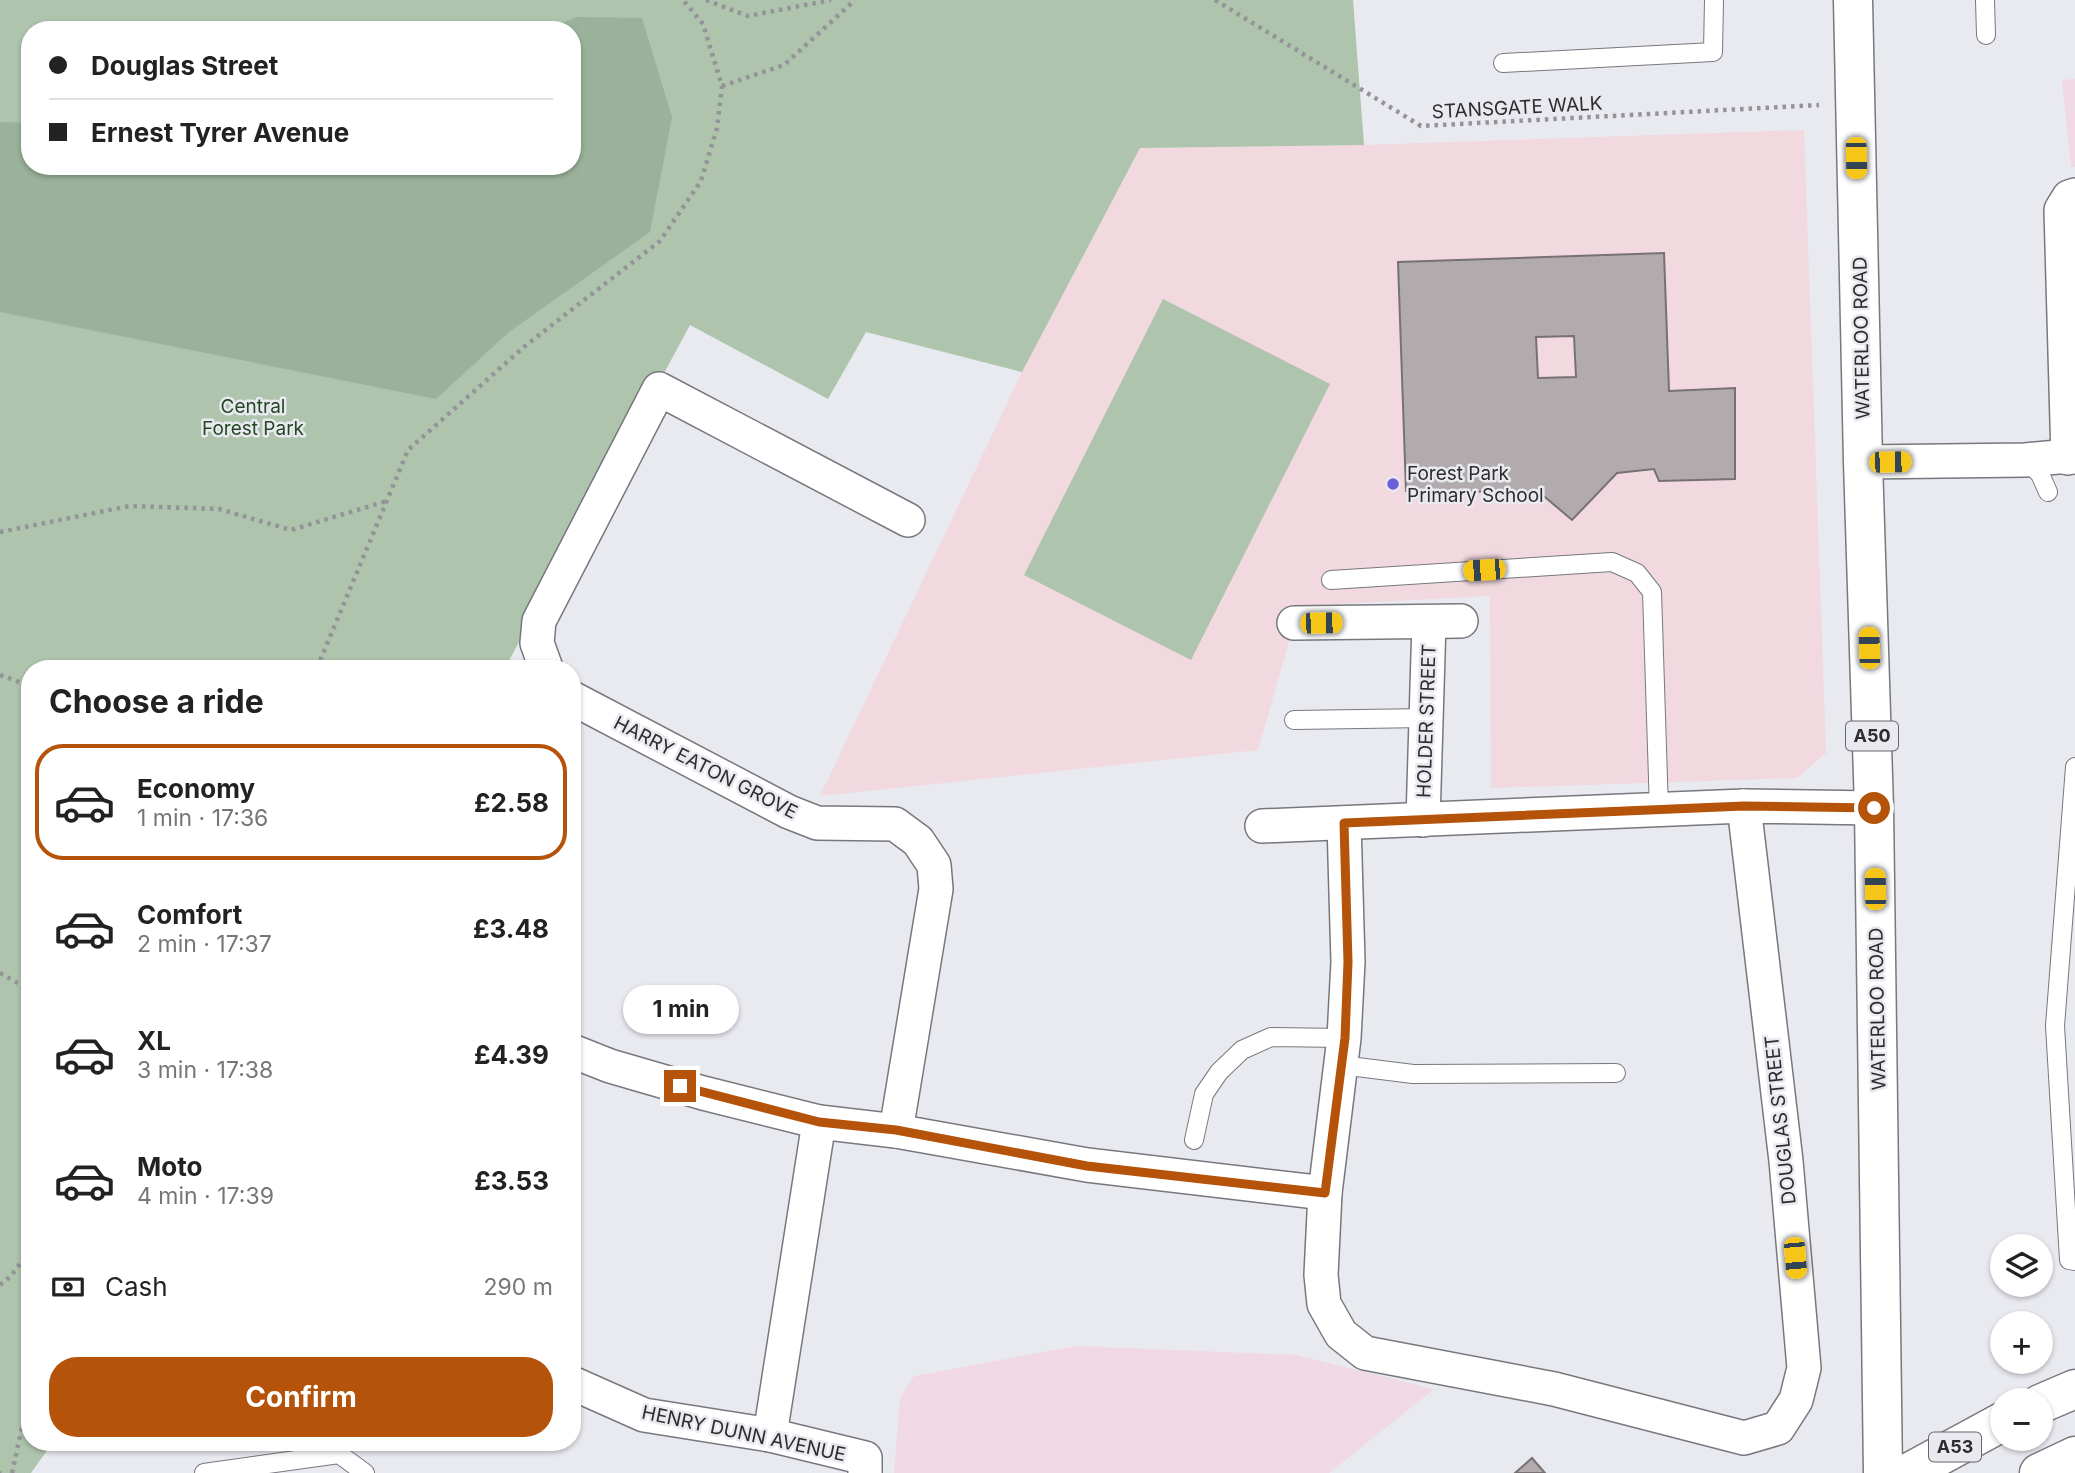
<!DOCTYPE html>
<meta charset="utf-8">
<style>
body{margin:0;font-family:Inter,sans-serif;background:#f2f2f2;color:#222;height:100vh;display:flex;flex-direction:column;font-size:26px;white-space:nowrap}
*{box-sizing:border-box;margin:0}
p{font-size:23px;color:#767676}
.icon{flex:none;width:38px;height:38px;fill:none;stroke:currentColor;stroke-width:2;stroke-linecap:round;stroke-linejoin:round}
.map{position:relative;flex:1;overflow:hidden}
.details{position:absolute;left:21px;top:660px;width:560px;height:791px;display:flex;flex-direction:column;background:#fff;border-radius:28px;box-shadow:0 2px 5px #0004}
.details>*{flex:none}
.banner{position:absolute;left:21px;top:21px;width:560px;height:154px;border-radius:28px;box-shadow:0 2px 5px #0004;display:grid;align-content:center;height:154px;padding:0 28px;background:#fff}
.controls{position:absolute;left:1990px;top:1234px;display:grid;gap:14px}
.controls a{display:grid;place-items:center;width:63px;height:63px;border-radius:50%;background:#fff;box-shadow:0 2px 5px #0004;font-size:35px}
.end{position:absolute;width:32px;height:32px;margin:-16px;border:9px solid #b45309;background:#fff;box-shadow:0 0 0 4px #fff}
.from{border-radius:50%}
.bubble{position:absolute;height:49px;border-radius:24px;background:#fff;box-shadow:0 2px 5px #0004;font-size:23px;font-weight:700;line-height:49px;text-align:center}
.car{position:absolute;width:21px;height:42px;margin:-21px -10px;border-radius:9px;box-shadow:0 0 5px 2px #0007;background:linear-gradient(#f5c518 24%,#345 0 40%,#f5c518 0 76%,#345 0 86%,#f5c518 0)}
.banner b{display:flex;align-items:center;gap:24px;height:66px;font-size:26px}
.banner b+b{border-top:2px solid #e0e0e0}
.banner i{width:18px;height:18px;background:#222}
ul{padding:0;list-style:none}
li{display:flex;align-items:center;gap:21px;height:116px;margin:0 14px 10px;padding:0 14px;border:4px solid transparent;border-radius:28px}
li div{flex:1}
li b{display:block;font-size:26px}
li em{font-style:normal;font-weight:700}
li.active{border-color:#b45309}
li>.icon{width:63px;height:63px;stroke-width:1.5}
h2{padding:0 28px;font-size:32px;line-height:84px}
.pay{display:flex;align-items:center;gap:18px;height:77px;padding:0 28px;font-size:26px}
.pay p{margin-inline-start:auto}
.action{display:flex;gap:14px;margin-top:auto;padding:14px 28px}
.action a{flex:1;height:80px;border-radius:28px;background:#b45309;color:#fff;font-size:28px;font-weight:700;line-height:80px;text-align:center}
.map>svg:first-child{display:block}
.industrial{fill:#f1d9e3}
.education{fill:#f2d8df}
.green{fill:#aec4ad;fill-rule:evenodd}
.forest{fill:#9ab299}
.building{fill:#b2abae;stroke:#777174;stroke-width:2;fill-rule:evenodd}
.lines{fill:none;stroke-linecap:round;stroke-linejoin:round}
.lane-casing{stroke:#77787e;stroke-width:20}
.street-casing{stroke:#77787e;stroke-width:36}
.highway-casing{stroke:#77787e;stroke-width:41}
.path{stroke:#939398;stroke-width:4.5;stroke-dasharray:3.5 5;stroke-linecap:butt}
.lane{stroke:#fff;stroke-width:18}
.street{stroke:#fff;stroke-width:33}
.highway{stroke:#fff;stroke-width:38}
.route{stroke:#b45309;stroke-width:9}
.poi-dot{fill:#6d5fd9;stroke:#e9e9f0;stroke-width:2.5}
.labels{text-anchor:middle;stroke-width:5;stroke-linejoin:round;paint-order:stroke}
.shield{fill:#e9e9f0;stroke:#65656a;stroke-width:2}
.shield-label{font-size:18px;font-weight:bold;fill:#2d2d30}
.street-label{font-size:19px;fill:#2d2d30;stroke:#e9e9f0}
.park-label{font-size:19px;fill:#234823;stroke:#e9e9f0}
.poi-label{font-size:19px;fill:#2d2d30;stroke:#e9e9f0;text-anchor:start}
</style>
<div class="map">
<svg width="2075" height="1473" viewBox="0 0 2075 1473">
<rect width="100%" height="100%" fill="#e9e9f0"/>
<g class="industrial">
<polygon points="2075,79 2075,167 2071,167 2062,80"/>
<polygon points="1076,1346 1296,1355 1434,1389 1329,1473 894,1473 900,1398 914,1376"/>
</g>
<polygon class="education" points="1804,130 1826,753 1797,778 1491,788 1490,596 1299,606 1258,750 820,796 1022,372 1140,148 1364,145"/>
<g class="green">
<path d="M0 0H1353L1364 145 1140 148 1022 372 866 332 828 399 690 325 505 668H30V1442H53L31 1473H0ZM30 30H572V166H30Z"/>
<polygon points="1163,299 1330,384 1191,660 1024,575"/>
</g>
<polygon class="forest" points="577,17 642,18 672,117 650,232 509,332 436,399 0,312 0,122 30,123 30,166 572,166 572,30 545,30"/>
<g class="building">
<path d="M1664 253 1669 391 1735 388V479L1659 481 1654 469 1617 473 1572 520 1539 492 1406 491 1398 262ZM1574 336 1576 377 1538 378 1536 337Z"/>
<polygon points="1532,1458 1545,1473 1515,1473"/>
</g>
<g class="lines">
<g class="lane-casing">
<g id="lane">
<polyline points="1985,0 1986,35"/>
<polyline points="1503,63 1713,52 1714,0"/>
<polyline points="2025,460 2040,474 2048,492"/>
<polyline points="1331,580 1612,562 1637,573 1652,592 1659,810"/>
<polyline points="1294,720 1427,718"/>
<polyline points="2075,767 2055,1026 2069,1260 2075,1261"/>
<polyline points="1341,1065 1413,1074 1616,1073"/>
<polyline points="1194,1140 1204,1094 1219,1072 1242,1050 1271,1037 1344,1038"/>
<polyline points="204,1473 339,1454 365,1473"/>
</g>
</g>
<g class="street-casing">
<g id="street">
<polyline points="2068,458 2061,210 2069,197 2075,195"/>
<polyline points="1863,462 2025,460 2058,457 2075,457"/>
<polyline points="1294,623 1461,621"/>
<polyline points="546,668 537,643 539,621 659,389 908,520"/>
<polyline points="572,698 789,812 817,823 895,824 918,841 934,865 936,889 896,1131"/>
<polyline points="1423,820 1429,622"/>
<polyline points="1344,823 1348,962 1344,1038 1325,1193 1321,1275 1324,1304 1341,1334 1365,1353 1554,1389 1744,1438 1778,1428 1796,1400 1804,1368 1786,1161 1744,806 1874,808"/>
<polyline points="1262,826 1744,806"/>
<polyline points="572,1051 610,1066 703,1093 819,1122 896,1131 1087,1165 1325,1193"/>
<polyline points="572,1383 644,1415 770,1435 865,1458 865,1473"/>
<polyline points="770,1435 819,1122"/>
</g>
</g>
<g class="highway-casing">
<g id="highway">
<polyline points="1853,0 1863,462 1874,808 1883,1473"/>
<polyline points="2040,1404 2075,1389"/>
<polyline points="1908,1473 2002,1422"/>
<polyline points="2039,1473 2075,1456"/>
</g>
</g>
<g class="path">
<polyline points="706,0 748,16 831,0"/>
<polyline points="1215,0 1421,126 1819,105"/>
<polyline points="722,86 784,65 855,0"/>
<polyline points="0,532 130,506 219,509 291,530 387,501"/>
<polyline points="317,668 408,450 525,346 660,241 701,181 717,128 722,86 703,24 683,0"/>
<polyline points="0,675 30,686"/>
<polyline points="0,973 30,990"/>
<polyline points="0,1285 11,1276 30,1250"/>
<polyline points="0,1472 1,1473"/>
<polyline points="12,1473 30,1391"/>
</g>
<use href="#lane" class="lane"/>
<use href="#street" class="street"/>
<use href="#highway" class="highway"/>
</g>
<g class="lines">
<polyline class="route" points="680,1086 819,1122 896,1130 1087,1166 1325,1193 1345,1038 1348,962 1344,823 1744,806 1874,808"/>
</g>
<circle class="poi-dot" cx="1393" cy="484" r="7"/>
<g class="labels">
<g class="shield">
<rect x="1846" y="721.5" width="52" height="29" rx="5"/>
<rect x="1929" y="1432.5" width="52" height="29" rx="5"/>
</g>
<g class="shield-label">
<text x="1872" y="742">A50</text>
<text x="1955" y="1453">A53</text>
</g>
<g class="street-label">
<text transform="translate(1517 107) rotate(-3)" y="7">STANSGATE WALK</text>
<text transform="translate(1861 338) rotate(-91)" y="7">WATERLOO ROAD</text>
<text transform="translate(1426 721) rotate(-88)" y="7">HOLDER STREET</text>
<text transform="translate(706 767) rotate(27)" y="7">HARRY EATON GROVE</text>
<text transform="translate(1877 1009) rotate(-91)" y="7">WATERLOO ROAD</text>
<text transform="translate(1780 1120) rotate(-96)" y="7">DOUGLAS STREET</text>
<text transform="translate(744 1433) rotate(12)" y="7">HENRY DUNN AVENUE</text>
</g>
<g class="park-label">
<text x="253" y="413">Central<tspan x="253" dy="22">Forest Park</tspan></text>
</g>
<g class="poi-label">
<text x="1407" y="480">Forest Park<tspan x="1407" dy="22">Primary School</tspan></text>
</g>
</g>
</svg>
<div class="controls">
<a><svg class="icon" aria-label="layers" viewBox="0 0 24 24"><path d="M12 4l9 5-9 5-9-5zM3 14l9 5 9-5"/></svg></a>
<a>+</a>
<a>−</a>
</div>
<i class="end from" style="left:1874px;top:808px"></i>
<i class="end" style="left:680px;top:1086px"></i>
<div class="bubble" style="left:623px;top:985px;width:116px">1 min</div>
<i class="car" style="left:1856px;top:158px;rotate:179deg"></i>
<i class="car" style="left:1890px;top:462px;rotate:89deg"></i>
<i class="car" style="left:1484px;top:570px;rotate:266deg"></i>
<i class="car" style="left:1321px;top:623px;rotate:89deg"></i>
<i class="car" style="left:1869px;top:648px;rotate:358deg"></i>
<i class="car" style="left:1875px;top:889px;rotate:359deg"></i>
<i class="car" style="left:1795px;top:1258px;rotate:175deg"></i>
<div class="banner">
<b><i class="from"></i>Douglas Street</b>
<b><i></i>Ernest Tyrer Avenue</b>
</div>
<section class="details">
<h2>Choose a ride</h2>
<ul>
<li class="active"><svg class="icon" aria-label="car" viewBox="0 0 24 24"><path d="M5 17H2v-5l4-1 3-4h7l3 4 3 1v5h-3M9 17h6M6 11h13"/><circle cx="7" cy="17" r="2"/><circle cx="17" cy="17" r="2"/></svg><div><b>Economy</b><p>1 min · 17:36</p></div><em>£2.58</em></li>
<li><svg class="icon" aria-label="car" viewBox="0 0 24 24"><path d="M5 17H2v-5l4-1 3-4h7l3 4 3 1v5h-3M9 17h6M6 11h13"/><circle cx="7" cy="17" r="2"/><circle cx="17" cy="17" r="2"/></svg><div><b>Comfort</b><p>2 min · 17:37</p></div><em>£3.48</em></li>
<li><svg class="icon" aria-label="car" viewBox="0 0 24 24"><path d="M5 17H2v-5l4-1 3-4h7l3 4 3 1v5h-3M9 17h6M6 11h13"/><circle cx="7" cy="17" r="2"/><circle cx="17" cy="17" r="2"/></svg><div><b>XL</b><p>3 min · 17:38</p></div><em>£4.39</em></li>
<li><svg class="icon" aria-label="car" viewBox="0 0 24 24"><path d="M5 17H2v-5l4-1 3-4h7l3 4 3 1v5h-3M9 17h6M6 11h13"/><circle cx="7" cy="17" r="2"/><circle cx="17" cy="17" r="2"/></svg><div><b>Moto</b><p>4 min · 17:39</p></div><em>£3.53</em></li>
</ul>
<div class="pay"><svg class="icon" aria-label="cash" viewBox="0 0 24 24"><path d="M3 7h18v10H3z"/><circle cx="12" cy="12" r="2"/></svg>Cash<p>290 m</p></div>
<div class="action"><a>Confirm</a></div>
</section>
</div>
